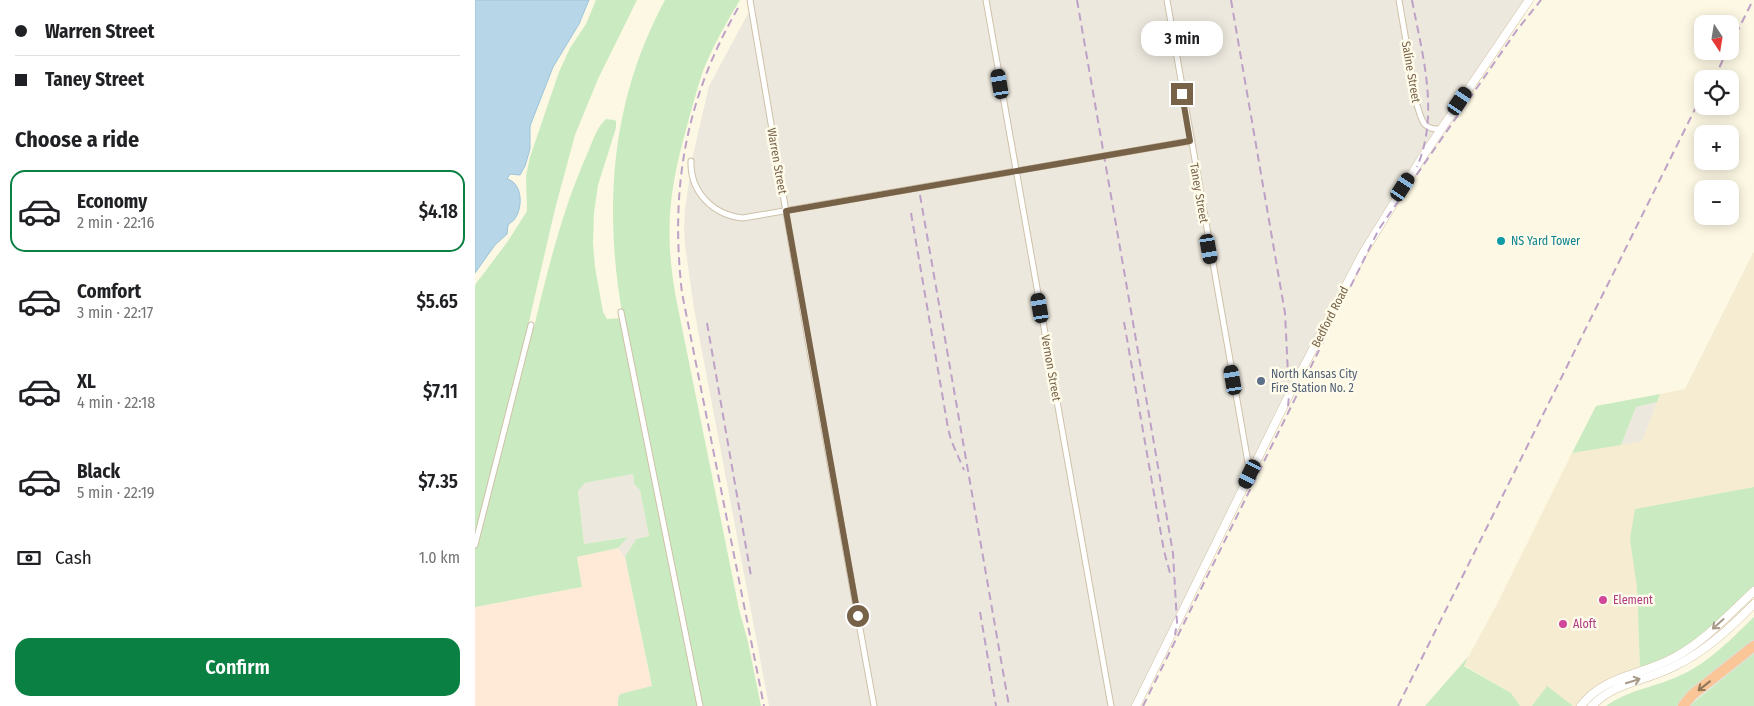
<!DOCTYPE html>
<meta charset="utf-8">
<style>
body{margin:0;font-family:"Fira Sans Condensed",sans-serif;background:#f6f6f6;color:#202124;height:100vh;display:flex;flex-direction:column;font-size:19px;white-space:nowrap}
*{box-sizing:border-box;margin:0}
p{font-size:16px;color:#757577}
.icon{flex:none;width:28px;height:28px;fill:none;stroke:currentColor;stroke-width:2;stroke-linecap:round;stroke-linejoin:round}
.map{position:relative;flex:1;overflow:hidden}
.side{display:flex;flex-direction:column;background:#fff;width:475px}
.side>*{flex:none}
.top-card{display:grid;align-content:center;height:110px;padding:0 15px;background:#fff}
.needle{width:32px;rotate:168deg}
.fabs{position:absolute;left:1219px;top:15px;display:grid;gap:10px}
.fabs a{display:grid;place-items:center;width:45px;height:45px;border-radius:10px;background:#fff;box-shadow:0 2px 12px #0003;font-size:25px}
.end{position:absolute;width:22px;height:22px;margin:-11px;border:6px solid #776248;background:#fff;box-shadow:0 0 0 2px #fff}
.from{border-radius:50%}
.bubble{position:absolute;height:35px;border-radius:15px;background:#fff;box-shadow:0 2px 12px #0003;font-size:16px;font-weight:600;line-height:35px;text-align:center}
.car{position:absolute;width:15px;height:30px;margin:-15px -8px;border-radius:6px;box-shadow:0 0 4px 1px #0007;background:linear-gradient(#222 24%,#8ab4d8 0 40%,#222 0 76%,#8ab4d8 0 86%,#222 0)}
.top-card b{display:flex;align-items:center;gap:18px;height:48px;font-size:19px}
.top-card b+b{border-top:1px solid #e0e0e0}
.top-card i{width:12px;height:12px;background:#202124}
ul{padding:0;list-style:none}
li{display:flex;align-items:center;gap:15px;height:82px;margin:0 10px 8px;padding:0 5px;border:2px solid transparent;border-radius:15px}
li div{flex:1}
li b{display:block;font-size:19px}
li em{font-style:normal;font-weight:600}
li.current{border-color:#0b8043}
li>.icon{width:45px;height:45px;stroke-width:1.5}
h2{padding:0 15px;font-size:22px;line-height:60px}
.pay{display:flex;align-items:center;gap:12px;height:55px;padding:0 15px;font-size:19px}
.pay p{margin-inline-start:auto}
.button{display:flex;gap:10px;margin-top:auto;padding:10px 15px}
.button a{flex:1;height:58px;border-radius:15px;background:#0b8043;color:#fff;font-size:20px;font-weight:600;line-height:58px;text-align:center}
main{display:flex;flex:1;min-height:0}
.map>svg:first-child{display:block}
.residential{fill:#f5ecd1}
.commercial{fill:#feead6}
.industrial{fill:#ece8de}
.green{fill:#caebc1}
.water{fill:#b7d7e8;stroke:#9cc4da}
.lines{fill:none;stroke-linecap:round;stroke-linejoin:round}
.street-casing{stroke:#cfc1a9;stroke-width:7}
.secondary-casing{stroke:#d2c3a6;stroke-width:9}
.highway-casing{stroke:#e1dcd7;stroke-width:12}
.street{stroke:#fff;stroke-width:5}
.secondary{stroke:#fff;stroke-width:8}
.highway{stroke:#fac597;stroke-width:10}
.rail{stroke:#bda1c7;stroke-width:2;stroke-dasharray:8 5;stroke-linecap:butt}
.oneway{stroke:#a79988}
.oneway2{stroke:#917658}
.route{stroke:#776248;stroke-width:6}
.culture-dot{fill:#0f9aa8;stroke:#fffbea;stroke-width:2}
.service-dot{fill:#5c6f8a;stroke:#fffbea;stroke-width:2}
.hotel-dot{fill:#d1479c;stroke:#fffbea;stroke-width:2}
.labels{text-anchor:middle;stroke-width:5;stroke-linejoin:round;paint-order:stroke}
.street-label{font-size:12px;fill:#776248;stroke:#fffbea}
.culture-label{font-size:12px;fill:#0d838f;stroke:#fffbea;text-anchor:start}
.service-label{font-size:12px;fill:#4e5e75;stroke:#fffbea;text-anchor:start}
.hotel-label{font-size:12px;fill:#b23c85;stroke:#fffbea;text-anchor:start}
</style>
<main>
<section class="side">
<div class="top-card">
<b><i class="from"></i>Warren Street</b>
<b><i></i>Taney Street</b>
</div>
<h2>Choose a ride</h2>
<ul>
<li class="current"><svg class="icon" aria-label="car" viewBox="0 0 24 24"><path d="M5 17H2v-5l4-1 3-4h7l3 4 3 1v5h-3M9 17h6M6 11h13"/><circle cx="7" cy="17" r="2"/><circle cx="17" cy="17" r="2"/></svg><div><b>Economy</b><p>2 min · 22:16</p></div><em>$4.18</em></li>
<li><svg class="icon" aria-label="car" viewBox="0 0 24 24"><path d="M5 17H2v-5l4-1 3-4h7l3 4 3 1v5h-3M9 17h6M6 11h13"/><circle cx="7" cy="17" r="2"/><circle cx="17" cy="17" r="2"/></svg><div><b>Comfort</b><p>3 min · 22:17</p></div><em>$5.65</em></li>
<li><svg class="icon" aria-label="car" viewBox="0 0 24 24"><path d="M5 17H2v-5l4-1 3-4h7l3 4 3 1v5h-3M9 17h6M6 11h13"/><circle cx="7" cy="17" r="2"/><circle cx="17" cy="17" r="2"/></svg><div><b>XL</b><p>4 min · 22:18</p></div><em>$7.11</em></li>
<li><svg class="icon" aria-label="car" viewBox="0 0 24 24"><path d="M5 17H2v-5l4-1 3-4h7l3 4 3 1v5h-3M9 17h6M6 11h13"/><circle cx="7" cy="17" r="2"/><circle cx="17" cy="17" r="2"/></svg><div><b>Black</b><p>5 min · 22:19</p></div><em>$7.35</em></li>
</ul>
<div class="pay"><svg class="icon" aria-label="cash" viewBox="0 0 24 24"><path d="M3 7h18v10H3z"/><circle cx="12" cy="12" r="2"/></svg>Cash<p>1.0 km</p></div>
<div class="button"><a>Confirm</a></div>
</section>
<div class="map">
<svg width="1279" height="706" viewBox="0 0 1279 706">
<rect width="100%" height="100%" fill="#fdf8e3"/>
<polygon class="residential" points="1278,253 1279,253 1279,487 1160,509 1158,554 1162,588 1165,669 1152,673 1103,706 1098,706 1072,687 1057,706 1045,706 1036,693 989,665 1021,606 1097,453 1167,441 1185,394 1210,389"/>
<polygon class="commercial" points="143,548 150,557 177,687 146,694 143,703 143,706 0,706 0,607 107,587 102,557"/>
<g class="industrial">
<polygon points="275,0 1057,0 894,242 819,387 665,706 294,706 219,309 210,245 209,230 210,208 218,155 234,86 276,8"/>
<polygon points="1182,402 1167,441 1146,445 1161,407"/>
<polygon points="158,474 159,484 165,490 174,536 161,539 150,557 143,548 152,537 109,544 103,491 110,483"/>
</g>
<g class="green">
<path d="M121 0H162L123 79 100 135 80 209 53 326 56 329 59 327C73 268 88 208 113 152 118 140 122 127 131 119L139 120 141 121V128L123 185 119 213 118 243 120 267 128 312 132 319 148 318C128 207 136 100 190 0H265C251 23 238 46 228 71 222 89 217 107 212 126 194 190 189 232 201 298L264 609 273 642 286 706H143V699L145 694 177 686 150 557 161 539 174 536 165 490 159 484 158 474 110 483 103 491 109 544 153 537 143 548 102 557 107 587 0 607V285L33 241 52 211 51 176 55 157 84 72 95 48 111 24Z"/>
<polygon points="1185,394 1182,402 1161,407 1146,445 1097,453 1121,406"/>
<polygon points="1279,487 1279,589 1208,651 1165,669 1162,588 1155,539 1160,509"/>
<path d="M1279 617V643L1209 698 1202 706H1131C1153 690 1181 687 1206 675 1235 662 1257 638 1279 617Z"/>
<polygon points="1279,653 1279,706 1214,706"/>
<polygon points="993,657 989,666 1036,693 1045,706 950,706"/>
<polygon points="1072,686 1098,706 1057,706"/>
</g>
<path class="water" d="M0 0H114L104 24 78 67 55 126V149L50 166 45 175 35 174 32 179C47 183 48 205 41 217 39 221 36 222 33 225L32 234 20 245 0 273Z"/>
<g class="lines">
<g class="street-casing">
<g id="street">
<polyline points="275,0 333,341 399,706"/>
<polyline points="511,0 636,706"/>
<polyline points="692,0 775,474"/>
<path d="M924 0 942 105C947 120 947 130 966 129"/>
<path d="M216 161C215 192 238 215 268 218L715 141"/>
<polyline points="146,312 225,706"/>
<polyline points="0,545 56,325"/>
</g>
</g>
<g class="secondary-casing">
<g id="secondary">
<polyline points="661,706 814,395 888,253 946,159 1054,0"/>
<path d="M1106 706C1129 675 1169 675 1200 657 1230 641 1254 614 1279 591"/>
<path d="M1117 706C1139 682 1172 681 1200 666 1231 651 1255 628 1279 604"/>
</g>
</g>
<g class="highway-casing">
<polyline id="highway" points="1208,706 1217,695 1279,646"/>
</g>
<use href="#street" class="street"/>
<use href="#secondary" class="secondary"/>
<use href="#highway" class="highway"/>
<g class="rail">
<polyline points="602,0 698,553 702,623 700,635"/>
<polyline points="756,0 810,313 814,395 813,407"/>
<path d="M937 0C947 54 965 113 942 167"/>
<path d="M263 8C210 100 195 189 207 293L289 706"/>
<polyline points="1255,46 1278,0"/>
<polyline points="1239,79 1252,51"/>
<polyline points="445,195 534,706"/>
<polyline points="436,213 473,428 476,440 489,470"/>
<polyline points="649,322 689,551 695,573"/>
<polyline points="232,323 276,576"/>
<polyline points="505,612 521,706"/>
<polyline points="668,706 904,229 1042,30 1066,0"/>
<polyline points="923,706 1228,93"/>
</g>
</g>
<defs><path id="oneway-shaft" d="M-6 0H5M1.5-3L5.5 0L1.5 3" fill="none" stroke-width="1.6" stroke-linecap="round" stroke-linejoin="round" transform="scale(1.25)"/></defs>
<g class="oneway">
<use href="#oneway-shaft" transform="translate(1243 624) rotate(138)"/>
<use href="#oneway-shaft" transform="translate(1158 681) rotate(-17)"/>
</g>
<use class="oneway2" href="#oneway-shaft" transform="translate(1229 686) rotate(142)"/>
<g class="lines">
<polyline class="route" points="383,616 311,211 715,141 707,94"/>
</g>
<circle class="culture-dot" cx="1026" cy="241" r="5"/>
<circle class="service-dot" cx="786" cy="381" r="5"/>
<g class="hotel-dot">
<circle cx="1128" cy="600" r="5"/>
<circle cx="1088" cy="624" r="5"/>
</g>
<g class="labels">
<g class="street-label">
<text transform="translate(936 72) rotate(80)" y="4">Saline Street</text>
<text transform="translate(302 161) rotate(80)" y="4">Warren Street</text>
<text transform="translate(724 193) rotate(80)" y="4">Taney Street</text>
<text transform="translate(855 317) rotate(-63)" y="4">Bedford Road</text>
<text transform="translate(576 368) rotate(80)" y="4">Vernon Street</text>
</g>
<g class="culture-label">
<text x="1036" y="245">NS Yard Tower</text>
</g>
<g class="service-label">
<text x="796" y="378">North Kansas City<tspan x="796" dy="14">Fire Station No. 2</tspan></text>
</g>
<g class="hotel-label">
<text x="1138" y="604">Element</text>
<text x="1098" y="628">Aloft</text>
</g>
</g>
</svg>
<div class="fabs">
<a><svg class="needle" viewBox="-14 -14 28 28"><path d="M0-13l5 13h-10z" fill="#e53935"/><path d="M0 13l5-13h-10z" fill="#757577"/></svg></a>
<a><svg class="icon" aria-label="locate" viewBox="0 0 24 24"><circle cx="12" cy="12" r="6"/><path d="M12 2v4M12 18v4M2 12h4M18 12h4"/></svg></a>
<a>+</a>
<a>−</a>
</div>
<i class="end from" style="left:383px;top:616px"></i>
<i class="end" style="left:707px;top:94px"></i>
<div class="bubble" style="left:666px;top:21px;width:82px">3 min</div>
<i class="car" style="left:525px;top:84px;rotate:350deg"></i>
<i class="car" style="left:985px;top:101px;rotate:34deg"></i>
<i class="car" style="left:928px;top:187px;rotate:33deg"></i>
<i class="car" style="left:734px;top:249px;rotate:170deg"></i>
<i class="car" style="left:565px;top:308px;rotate:350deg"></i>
<i class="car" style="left:758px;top:380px;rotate:350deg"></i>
<i class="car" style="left:775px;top:474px;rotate:206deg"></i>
</div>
</main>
